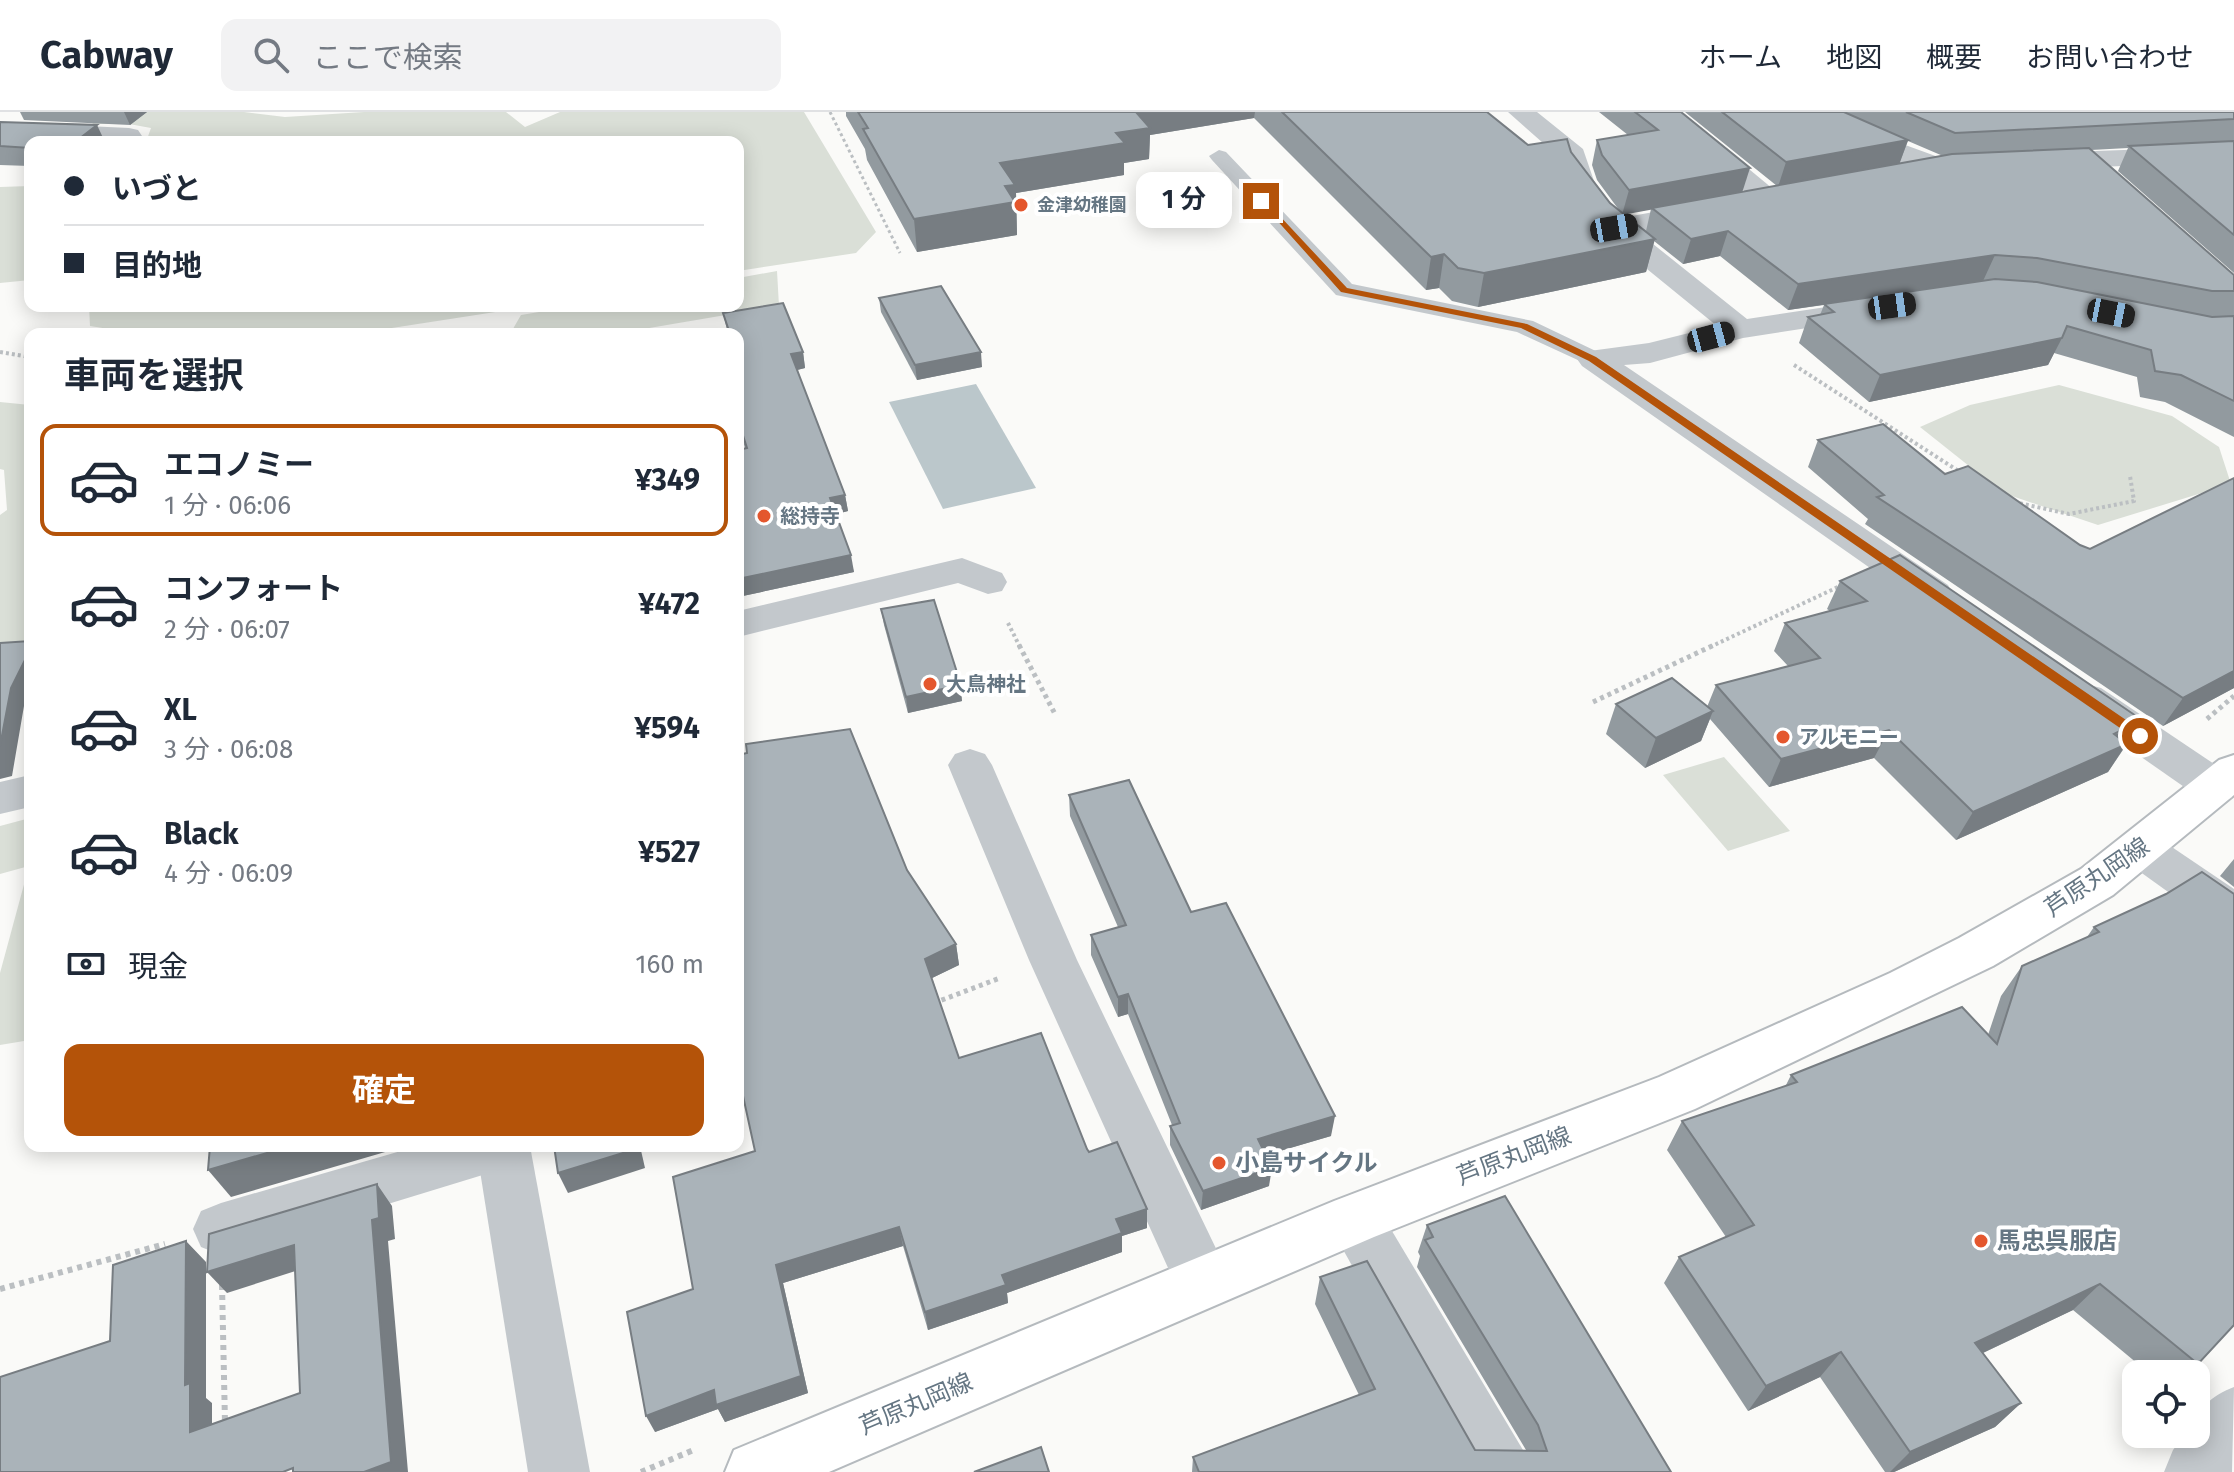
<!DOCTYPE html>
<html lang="ja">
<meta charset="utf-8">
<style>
body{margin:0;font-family:"Fira Sans","Noto Sans JP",sans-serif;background:#f2f2f3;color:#1f2937;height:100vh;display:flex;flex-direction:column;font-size:30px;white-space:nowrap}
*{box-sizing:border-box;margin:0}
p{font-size:26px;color:#747a83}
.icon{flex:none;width:44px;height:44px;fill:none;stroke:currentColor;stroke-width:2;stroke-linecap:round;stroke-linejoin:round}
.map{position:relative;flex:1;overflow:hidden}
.sheet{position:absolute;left:24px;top:216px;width:720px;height:824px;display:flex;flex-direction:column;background:#fff;border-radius:16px;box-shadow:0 4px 20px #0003}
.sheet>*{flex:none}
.banner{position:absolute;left:24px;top:24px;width:720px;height:176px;border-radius:16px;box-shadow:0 4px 20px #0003;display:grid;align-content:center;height:176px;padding:0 40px;background:#fff}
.buttons{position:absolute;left:2122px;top:1248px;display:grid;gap:16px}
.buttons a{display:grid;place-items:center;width:88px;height:88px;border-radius:16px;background:#fff;box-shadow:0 4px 20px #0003;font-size:40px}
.end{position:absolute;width:36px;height:36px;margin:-18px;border:10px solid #b45309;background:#fff;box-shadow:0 0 0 4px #fff}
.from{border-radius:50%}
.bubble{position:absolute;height:56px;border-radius:16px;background:#fff;box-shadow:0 4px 20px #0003;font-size:26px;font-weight:700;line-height:56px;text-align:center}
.car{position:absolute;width:24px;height:48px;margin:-24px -12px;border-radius:10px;box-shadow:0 0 6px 2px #0007;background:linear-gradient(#222 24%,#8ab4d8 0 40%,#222 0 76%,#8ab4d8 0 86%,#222 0)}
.banner b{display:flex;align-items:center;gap:28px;height:76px;font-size:30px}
.banner b+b{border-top:2px solid #e0e1e3}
.banner i{width:20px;height:20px;background:#1f2937}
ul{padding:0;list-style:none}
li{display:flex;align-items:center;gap:24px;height:112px;margin:0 16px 12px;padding:0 24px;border:4px solid transparent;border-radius:16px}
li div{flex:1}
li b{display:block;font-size:30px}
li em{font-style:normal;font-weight:700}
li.selected{border-color:#b45309}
li>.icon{width:72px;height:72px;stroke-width:1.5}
h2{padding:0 40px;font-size:36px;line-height:96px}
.pay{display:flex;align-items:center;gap:20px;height:88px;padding:0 40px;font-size:30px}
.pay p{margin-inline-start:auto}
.primary-button{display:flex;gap:16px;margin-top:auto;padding:16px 40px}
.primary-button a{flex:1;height:92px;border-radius:16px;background:#b45309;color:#fff;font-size:32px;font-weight:700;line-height:92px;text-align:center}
header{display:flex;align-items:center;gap:48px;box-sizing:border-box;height:112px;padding:0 40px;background:#fff;border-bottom:2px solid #e0e1e3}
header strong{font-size:38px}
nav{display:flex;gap:44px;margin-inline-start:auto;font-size:28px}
.search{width:560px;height:72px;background:#f2f2f3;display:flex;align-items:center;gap:20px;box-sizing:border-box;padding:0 28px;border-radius:16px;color:#747a83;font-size:30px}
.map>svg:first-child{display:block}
.green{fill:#dadfd7}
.water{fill:#bbc7cb}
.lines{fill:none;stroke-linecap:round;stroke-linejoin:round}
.primary-casing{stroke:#b5babe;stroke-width:4}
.path-far3{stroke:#bbbfc2;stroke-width:3;stroke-dasharray:3 3;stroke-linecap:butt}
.path-far2{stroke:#bbbfc2;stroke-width:4;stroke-dasharray:3 3;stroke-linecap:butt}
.path-far1{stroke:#bbbfc2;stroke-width:5;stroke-dasharray:4 4;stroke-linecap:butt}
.path{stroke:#bbbfc2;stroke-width:6;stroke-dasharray:5 5;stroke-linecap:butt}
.service{fill:#c3c8cc;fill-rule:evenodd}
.pedestrian{fill:#c3c8cc;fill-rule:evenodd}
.minor{fill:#c3c8cc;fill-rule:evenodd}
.primary{fill:#fff;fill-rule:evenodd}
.wall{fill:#929a9f;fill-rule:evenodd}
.shaded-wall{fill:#777d82}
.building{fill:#aab3b9;stroke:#777d82;stroke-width:2}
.route{fill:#b45309}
.poi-dot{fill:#e4572e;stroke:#fff;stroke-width:3}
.labels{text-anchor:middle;stroke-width:8;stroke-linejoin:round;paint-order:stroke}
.far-poi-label{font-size:18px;font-weight:bold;fill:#657683;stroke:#fff;text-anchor:start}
.poi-label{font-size:20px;font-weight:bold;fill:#657683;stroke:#fff;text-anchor:start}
.near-street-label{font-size:24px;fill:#657683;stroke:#fff}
.near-poi-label{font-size:24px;font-weight:bold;fill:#657683;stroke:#fff;text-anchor:start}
</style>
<header>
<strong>Cabway</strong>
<div class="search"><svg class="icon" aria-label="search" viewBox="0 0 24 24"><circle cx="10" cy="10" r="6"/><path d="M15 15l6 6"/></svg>ここで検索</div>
<nav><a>ホーム</a><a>地図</a><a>概要</a><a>お問い合わせ</a></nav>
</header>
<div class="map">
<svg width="2234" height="1360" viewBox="0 0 2234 1360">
<rect width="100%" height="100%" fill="#fafaf8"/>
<g class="green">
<polygon points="143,0 244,0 285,5 364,0 506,0 525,15 560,0 804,0 876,120 856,141 738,159 738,30 146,30 151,16 129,12 93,12 90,8"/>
<polygon points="30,74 30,168 0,171 0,75"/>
<polygon points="777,159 779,194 614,222 510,222 521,203 575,194 738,194 738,166"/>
<polygon points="89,194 535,194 353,222 140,222 90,214"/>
<polygon points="2059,273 2172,304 2219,335 2231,372 2098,413 2003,381 1920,315 1970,293"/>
<polygon points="0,290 30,293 30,532 0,535 0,403 7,398 4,358 0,357"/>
<polygon points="1724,645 1790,719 1728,739 1663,663"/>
<polygon points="30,706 30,928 0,933 0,861 29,754 0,762 0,714"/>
</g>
<polygon class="water" points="976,272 1036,376 943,397 889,290"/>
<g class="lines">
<g class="primary-casing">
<polygon id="primary" points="2234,643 2234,683 2113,783 1993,854 1695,997 1374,1125 829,1360 725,1360 734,1338 1334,1089 1659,965 1890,861 1959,826 2081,757 2219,648"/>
</g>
<polyline class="path-far3" points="830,0 900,141"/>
<g class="path-far2">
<polyline points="0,240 30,245"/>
<polyline points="1794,253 1960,360"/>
<polyline points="2014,390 2069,402 2134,389 2130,364"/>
<polyline points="1008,511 1020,535"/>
<polyline points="1710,535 1838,475"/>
</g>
<g class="path-far1">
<polyline points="1019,533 1055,602"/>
<polyline points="1593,590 1714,533"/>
<polyline points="2207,607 2234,584"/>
<polyline points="934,891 1000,866"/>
</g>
<g class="path">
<polyline points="222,1173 225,1311"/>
<polyline points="0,1177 165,1132"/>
<polyline points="641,1360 696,1337"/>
</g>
<polygon class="service" points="1219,38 1226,40 1352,172 1533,209 1602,242 1606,247 1602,252 1593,255 1517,220 1336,183 1212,48 1209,44"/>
<g class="pedestrian">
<polygon points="970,637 985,642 992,653 1077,848 1223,1151 1232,1170 1223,1189 1203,1197 1183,1189 1029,848 948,653 955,642"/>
<polygon points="476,1034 530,1034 590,1360 528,1360"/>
</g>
<g class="minor">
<polygon points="1508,0 1537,0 1583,37 1594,69 1621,106 1708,90 1718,93 1722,99 1718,105 1638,120 1747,207 1866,189 1877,191 1882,198 1877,205 1866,207 1743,226 1650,251 1624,253 1948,473 1953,482 1948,491 1934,494 1920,491 1582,254 1577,247 1582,240 1649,231 1717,214 1604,122 1566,70 1560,46"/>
<polygon points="1651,0 1680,0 1785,87 1781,93 1771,95 1761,93"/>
<path d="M1799 0H1833L1897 30 1952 50 1956 56 1952 62C1921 69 1833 20 1803 6Z"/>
<polygon points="0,10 129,16 138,18 142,24 137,30 0,26"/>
<polygon points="2234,34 2234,50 2041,57 2031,55 2027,49 2031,43 2041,41"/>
<polygon points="962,446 1002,461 1007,470 1002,479 988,482 958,471 738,525 738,499"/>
<polygon points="2086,572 2101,576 2232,664 2234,668 2232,686 2216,691 2200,686 2071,596 2065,586 2071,576"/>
<polygon points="30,663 30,695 0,702 0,670"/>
<polygon points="2141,720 2157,725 2234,777 2234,821 2217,815 2125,749 2118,737 2125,725"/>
<polygon points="418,1034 526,1034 518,1051 499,1058 221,1143 201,1135 193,1117 201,1099 221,1091"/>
<polygon points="1354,1082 1374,1089 1523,1338 1532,1360 1467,1360 1326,1107 1334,1089"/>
<path d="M2234 1275 2232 1360H2164L2173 1338 2185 1322H2196C2196 1296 2211 1284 2234 1275Z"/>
</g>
<use href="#primary" class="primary"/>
</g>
<g class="wall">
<polygon points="20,0 147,0 130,13 24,8"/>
<path d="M846 0H1487L1528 33 1571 40 1610 91 1619 98 1597 68 1592 53 1597 28 1628 23 1599 0H1681L1743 80 1777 74 1685 0H2234V161L2118 59 2128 36 2091 38 2234 163V325L2165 290 2140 285 2137 265 2054 241 2048 253 1869 290 1799 231 1808 205 1820 203 1824 193 1788 198 1720 144 1683 152 1654 129 1646 160 1478 195 1452 189 1439 176 1426 178 1254 6 1150 23 1149 47 1124 51V63L1016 81 1017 123 917 140 867 48 865 37 846 4ZM1908 29 1943 44 1899 52ZM1651 97 1646 119 1624 102Z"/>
<polygon points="0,10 30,30 30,54 0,53"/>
<polygon points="879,186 982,255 917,268 881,200"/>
<polygon points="723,201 803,240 805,256 797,258 845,383 848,399 836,402 854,460 738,485 738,338 745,336 738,313 738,222 728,222"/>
<polygon points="1818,328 1945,362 2080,433 2090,437 2234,366 2234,576 2163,614 1865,412 1868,407 1808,355"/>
<polygon points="1840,469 2126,631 2127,632 2108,660 1956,728 1874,646 1769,675 1710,607 1701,629 1645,656 1606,622 1616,592 1707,595 1716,573 1788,554 1774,539 1785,511 1830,499 1827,497"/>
<polygon points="881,497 962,589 908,601 884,513"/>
<polygon points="1069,683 1191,800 1331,1024 1266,1043 1269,1074 1201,1098 1170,1033 1170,1014 1172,1013 1128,902 1118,905 1091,843 1091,823 1118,815 1070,704"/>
<polygon points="2234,747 2234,775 2220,764"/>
<polygon points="907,758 956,832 959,853 932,866 959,946 1087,1037 1147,1116 1122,1124 1122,1140 1007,1181 1008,1191 928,1218 903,1134 783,1171 808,1281 725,1310 718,1297 655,1320 693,1177 755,1039"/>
<polygon points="2166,782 2198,1252 2186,1262 2150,1262 2073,1198 1983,1241 2021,1291 1995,1315 1894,1360 1885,1360 1820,1265 1748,1299 1664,1171 1679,1145 1726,1125 1667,1038 1682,1009 1785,975 1791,963 1988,923 2001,884 2022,854 2087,825 2094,815"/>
<polygon points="1427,1113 1671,1360 1192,1360 1193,1345 1359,1283 1315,1192 1320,1165 1475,1338 1526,1338 1417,1155 1420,1144 1418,1140"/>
</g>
<g class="shaded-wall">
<polygon points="124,0 147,0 130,13"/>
<polygon points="1131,0 1255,0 1254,6 1150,23 1149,47 1124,51 1124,63 1016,81 1017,123 917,140 914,107 1000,51 1116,21"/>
<polygon points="97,13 105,30 75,30"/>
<polygon points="1908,28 1899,53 1778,75 1786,50"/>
<polygon points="1750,56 1742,81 1622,103 1629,78"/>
<polygon points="1728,119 1720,144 1683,152 1691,127"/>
<polygon points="1655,127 1646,160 1478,195 1484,161"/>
<polygon points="1444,142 1439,176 1426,178 1431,145"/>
<polygon points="1995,143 1983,169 1788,198 1798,172"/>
<polygon points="2062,226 2048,253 1869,290 1880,263"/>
<polygon points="803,240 805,256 793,259 791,242"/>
<polygon points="981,240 982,255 917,268 915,253"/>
<polygon points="845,383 848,399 833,403 830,386"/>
<polygon points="851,443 854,460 738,485 738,467"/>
<polygon points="30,538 30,583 24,594 12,664 0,667 0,634 11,576"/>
<polygon points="2234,559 2234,576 2163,614 2183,586"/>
<polygon points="961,573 962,589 908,601 906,585"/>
<polygon points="1713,599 1701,629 1645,656 1656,626"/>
<polygon points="2142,608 2108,660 1956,728 1973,700"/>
<polygon points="1889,618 1874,646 1769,675 1781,647"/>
<polygon points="956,832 959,853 928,868 925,847"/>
<polygon points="1128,882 1128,902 1118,905 1118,885"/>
<polygon points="1335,1004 1331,1024 1256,1046 1258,1027"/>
<polygon points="291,1034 392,1034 392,1038 231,1085 208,1058"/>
<polygon points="635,1034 640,1034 645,1056 568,1081 558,1061"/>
<polygon points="1272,1056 1269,1074 1201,1098 1203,1079"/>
<polygon points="377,1072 392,1094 395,1127 388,1129 408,1360 364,1360 372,1108"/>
<polygon points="1147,1097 1147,1116 1122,1124 1122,1140 1007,1181 1008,1191 928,1218 925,1200 1116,1107"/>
<polygon points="899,1115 903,1134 783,1171 808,1281 725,1310 718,1297 655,1320 646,1304 714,1278 776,1153"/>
<polygon points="186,1129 206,1150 206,1286 212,1291 212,1338 190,1320 185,1273"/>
<polygon points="294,1133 311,1154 227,1181 207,1160"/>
<polygon points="2100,1172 2073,1198 1951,1256 1975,1231"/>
<polygon points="1841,1240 1820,1265 1748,1299 1766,1274"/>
<polygon points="2021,1291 1995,1315 1894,1360 1890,1360 1910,1340"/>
</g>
<g class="building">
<polygon points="858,0 1136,0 1150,16 1116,21 1125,31 1000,51 1015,73 1005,74 1015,90 914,107 863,17 868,16"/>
<polygon points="1282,0 1487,0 1528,33 1567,27 1571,40 1610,91 1655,127 1484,161 1458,156 1444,142 1431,145"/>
<polygon points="1635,0 1681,0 1750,56 1629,78 1602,43 1597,28 1658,18"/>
<polygon points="1722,0 1844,0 1908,28 1786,50"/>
<polygon points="1906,0 2234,0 2234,7 1955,21"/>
<polygon points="0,10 97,13 75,30 30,30 30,36 0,34"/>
<polygon points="2234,29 2234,123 2129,34"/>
<polygon points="2089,36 2234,163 2234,179 2212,179 2037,146 1995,143 1798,172 1728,119 1691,127 1652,96 1952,42"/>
<polygon points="1995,167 2037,170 2212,205 2234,204 2234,289 2181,263 2155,259 2151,238 2067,214 2062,226 1880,263 1808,205 1834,200 1824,192"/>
<polygon points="941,174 981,240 915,253 879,186"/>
<polygon points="783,191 803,240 791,242 845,383 830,386 851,443 738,467 738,338 747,336 738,308 738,222 730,222 723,201"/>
<polygon points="1883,312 1945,362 1968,354 2080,433 2090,437 2234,366 2234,559 2183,586 1877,385 1884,383 1818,328"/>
<polygon points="1900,443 2142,608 2114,622 2127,632 1973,700 1889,618 1781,647 1716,573 1820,546 1785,511 1867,489 1840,469"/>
<polygon points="934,488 961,573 906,585 881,497"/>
<polygon points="30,529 30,538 11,576 0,634 0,531"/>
<polygon points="1672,566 1713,599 1656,626 1616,592"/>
<polygon points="850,617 907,758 956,832 925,847 959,946 1041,921 1087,1037 1089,1040 1117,1030 1147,1097 1116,1107 1122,1121 1002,1163 1006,1173 925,1200 899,1115 776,1153 801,1264 716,1293 714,1278 646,1304 627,1200 693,1177 673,1065 755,1039 738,961 738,643 747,641 746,632"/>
<polygon points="1129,668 1191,800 1226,791 1335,1004 1258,1027 1272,1056 1203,1079 1170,1014 1180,1011 1128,882 1118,885 1091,823 1126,813 1069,683"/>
<polygon points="2202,760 2234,782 2234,1213 2198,1252 2100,1172 1975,1231 2021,1291 1910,1340 1841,1240 1766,1274 1679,1145 1754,1113 1682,1009 1797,970 1791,963 1962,895 1997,932 2022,854 2099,820 2094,815 2166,782"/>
<polygon points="210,1034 291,1034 208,1058"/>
<polygon points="554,1034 635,1034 636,1037 558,1061"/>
<polygon points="377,1072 379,1106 372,1108 391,1350 364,1360 293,1360 293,1356 283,1360 0,1360 0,1265 110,1229 113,1153 186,1129 185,1273 190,1271 190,1320 300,1281 294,1133 207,1160 209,1122"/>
<polygon points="1505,1084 1671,1360 1199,1360 1193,1345 1375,1277 1320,1165 1367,1149 1475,1338 1547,1339 1538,1313 1425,1128 1433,1125 1427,1113"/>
<polygon points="1041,1335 1049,1360 974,1360"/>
</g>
<polygon class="route" points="1258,87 1264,87 1347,176 1527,212 1596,245 2145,621 2145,627 2136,627 1589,249 1521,216 1341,180"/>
<g class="poi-dot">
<circle cx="1021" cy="93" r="8"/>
<circle cx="764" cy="404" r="8"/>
<circle cx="930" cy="572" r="8"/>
<circle cx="1783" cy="625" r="8"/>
<circle cx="1219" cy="1051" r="8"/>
<circle cx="1981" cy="1129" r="8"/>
</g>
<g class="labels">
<g class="far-poi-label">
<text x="1037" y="99">金津幼稚園</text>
</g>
<g class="poi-label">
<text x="780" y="411">総持寺</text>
<text x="946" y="579">大鳥神社</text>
<text x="1799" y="632">アルモニー</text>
</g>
<g class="near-street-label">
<text transform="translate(2097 765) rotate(-34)" y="8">芦原丸岡線</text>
<text transform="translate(1514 1044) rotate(-21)" y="8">芦原丸岡線</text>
<text transform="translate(916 1292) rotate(-23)" y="8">芦原丸岡線</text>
</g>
<g class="near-poi-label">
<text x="1235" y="1059">小島サイクル</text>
<text x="1997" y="1137">馬忠呉服店</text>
</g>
</g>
</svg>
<div class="buttons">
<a><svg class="icon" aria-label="locate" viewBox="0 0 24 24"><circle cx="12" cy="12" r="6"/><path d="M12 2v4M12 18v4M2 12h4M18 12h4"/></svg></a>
</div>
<i class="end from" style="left:2140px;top:624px"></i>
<i class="end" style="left:1261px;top:89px"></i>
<div class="bubble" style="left:1136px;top:60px;width:96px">1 分</div>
<i class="car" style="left:1614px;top:116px;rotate:80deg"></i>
<i class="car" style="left:1892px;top:194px;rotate:82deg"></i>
<i class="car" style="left:2111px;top:201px;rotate:101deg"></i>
<i class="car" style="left:1711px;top:225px;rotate:75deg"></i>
<div class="banner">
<b><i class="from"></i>いづと</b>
<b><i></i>目的地</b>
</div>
<section class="sheet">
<h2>車両を選択</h2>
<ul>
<li class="selected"><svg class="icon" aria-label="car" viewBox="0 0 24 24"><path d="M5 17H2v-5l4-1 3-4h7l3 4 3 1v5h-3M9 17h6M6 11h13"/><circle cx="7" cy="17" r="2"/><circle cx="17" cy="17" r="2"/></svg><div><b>エコノミー</b><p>1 分 · 06:06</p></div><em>¥349</em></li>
<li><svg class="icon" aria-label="car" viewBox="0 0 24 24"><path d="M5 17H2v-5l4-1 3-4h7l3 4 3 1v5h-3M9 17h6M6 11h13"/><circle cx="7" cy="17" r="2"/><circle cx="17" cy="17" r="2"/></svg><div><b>コンフォート</b><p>2 分 · 06:07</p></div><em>¥472</em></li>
<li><svg class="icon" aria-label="car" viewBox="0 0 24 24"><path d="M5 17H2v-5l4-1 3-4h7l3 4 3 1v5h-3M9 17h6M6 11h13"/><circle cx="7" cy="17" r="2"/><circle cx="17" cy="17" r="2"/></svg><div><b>XL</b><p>3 分 · 06:08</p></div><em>¥594</em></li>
<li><svg class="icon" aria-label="car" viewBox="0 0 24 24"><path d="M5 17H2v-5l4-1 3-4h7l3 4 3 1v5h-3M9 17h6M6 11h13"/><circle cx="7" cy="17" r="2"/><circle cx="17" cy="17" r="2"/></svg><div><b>Black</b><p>4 分 · 06:09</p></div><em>¥527</em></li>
</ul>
<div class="pay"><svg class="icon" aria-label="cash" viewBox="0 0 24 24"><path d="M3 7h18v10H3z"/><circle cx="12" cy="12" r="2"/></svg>現金<p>160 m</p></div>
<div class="primary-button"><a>確定</a></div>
</section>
</div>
